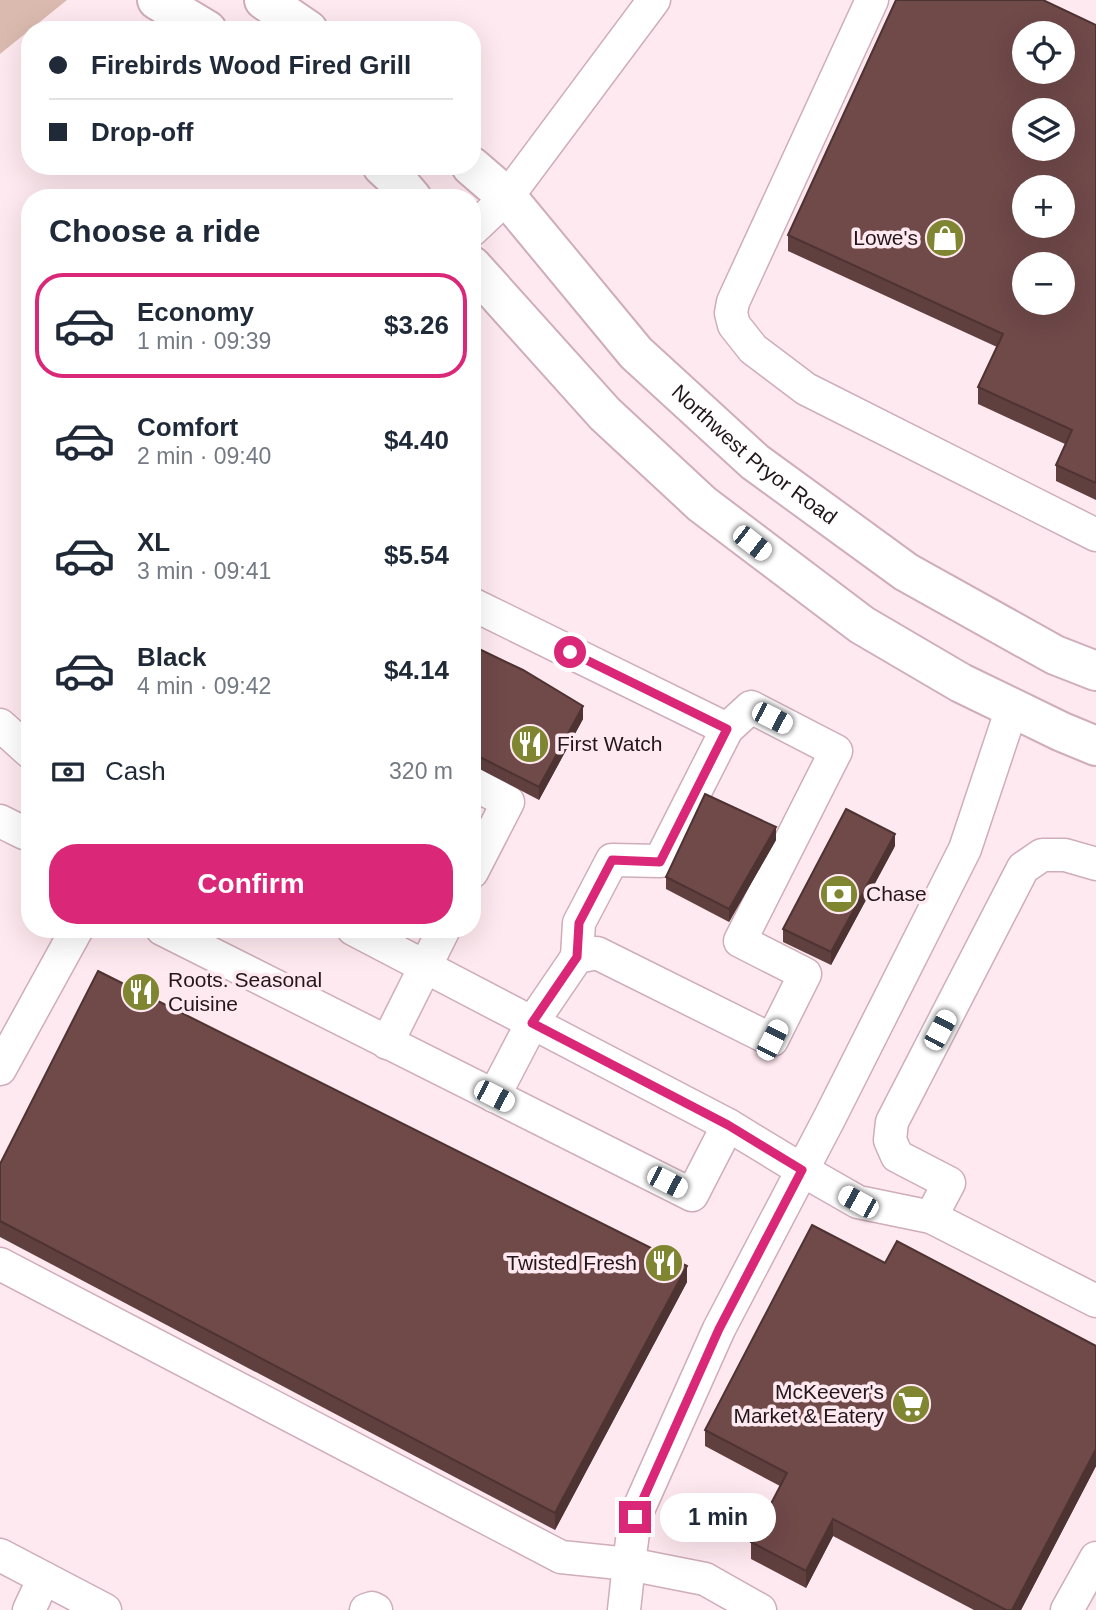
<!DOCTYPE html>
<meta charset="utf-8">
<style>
body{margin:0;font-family:Helvetica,sans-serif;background:#f2f2f3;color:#1f2937;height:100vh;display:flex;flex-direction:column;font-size:26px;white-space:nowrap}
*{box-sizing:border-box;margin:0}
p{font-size:23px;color:#747a83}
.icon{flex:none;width:38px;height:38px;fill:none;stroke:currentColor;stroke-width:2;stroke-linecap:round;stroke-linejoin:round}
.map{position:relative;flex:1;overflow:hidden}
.drawer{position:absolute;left:21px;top:189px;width:460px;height:749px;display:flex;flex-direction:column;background:#fff;border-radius:28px;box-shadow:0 7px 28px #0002}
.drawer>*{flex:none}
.banner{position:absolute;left:21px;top:21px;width:460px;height:154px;border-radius:28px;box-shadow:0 7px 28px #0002;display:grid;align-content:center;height:154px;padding:0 28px;background:#fff}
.buttons{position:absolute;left:1012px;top:21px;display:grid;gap:14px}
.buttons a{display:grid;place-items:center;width:63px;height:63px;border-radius:50%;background:#fff;box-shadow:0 7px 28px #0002;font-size:35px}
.end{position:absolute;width:32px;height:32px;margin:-16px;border:9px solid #db2777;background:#fff;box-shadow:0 0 0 4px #fff}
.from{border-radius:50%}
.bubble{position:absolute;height:49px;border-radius:24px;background:#fff;box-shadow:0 7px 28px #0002;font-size:23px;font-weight:600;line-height:49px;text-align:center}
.car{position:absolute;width:21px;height:42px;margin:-21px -10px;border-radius:9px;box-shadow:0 0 5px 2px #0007;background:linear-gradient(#fff 24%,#345 0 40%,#fff 0 76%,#345 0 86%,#fff 0)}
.banner b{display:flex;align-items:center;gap:24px;height:66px;font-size:26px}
.banner b+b{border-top:2px solid #e0e1e3}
.banner i{width:18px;height:18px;background:#1f2937}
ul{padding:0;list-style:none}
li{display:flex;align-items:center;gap:21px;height:105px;margin:0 14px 10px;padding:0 14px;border:4px solid transparent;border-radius:28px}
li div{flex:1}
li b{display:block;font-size:26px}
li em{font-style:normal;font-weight:600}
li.current{border-color:#db2777}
li>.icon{width:63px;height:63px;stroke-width:1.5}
h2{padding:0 28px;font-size:32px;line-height:84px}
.pay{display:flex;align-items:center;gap:18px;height:77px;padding:0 28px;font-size:26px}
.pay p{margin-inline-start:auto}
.cta{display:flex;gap:14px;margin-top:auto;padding:14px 28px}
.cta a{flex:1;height:80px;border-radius:28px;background:#db2777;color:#fff;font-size:28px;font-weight:600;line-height:80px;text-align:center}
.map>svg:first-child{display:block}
.green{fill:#dabaae}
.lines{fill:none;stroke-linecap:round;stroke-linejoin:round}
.minor-casing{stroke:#cfadb9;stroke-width:35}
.major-casing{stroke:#cfadb9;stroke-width:42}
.minor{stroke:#fff;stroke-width:32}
.major{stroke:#fff;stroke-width:38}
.wall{fill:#603f3f}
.shaded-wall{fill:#4e3333}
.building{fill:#704949;stroke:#4e3333;stroke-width:2;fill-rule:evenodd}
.route{stroke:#db2777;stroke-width:9}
.labels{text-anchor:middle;stroke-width:7;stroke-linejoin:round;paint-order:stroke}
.poi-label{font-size:21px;fill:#23161b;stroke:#ffe9f0;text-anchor:end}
.street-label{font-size:21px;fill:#23161b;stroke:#ffe9f0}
</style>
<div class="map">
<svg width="1096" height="1610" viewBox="0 0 1096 1610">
<rect width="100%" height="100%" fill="#ffe9f0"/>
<polygon class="green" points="0,0 67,0 0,54"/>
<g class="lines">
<g class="minor-casing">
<g id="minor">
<polyline points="872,0 733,302 731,313 734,325 753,349 806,389 1096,535"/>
<polyline points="472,230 507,197 654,0"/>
<polyline points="472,604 727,729 751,707 836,751 740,941 805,974 772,1040 597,953 577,957 532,1023 494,1096"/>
<polyline points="0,725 30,752"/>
<polyline points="472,783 508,802 472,872"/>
<polyline points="0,821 24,833"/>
<polyline points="162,929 692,1195 728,1125"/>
<polyline points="353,929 728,1125 802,1170 858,1202 931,1217 1096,1301"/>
<polyline points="577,957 579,923 612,860 660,861 727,729"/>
<polyline points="387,1043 444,929"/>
<polyline points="0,1069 77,929"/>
<polyline points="931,1217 949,1183 897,1156 890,1140 892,1122 1023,868 1042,855 1065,855 1096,864"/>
<polyline points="0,1264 561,1557 629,1564 624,1610"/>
<polyline points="0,1555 105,1610"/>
<polyline points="29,1610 44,1578"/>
<polyline points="366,1610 372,1608 376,1610"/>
<polyline points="760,1610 705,1579 629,1564 635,1517 719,1329 829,1119 965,849 1012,708"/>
<polyline points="1067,1610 1096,1558"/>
</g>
</g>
<g class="major-casing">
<g id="major">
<polyline points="157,0 207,30"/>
<polyline points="264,0 308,30"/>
<polyline points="382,166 395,178 412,198"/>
<path id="s1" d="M471 166 507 197 636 353 755 462 906 572 1055 655 1096 671"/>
<polyline points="472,266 605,414 702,504 862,625 961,683 1062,732 1096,746"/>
</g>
</g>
<use href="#minor" class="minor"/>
<use href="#major" class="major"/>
</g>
<g class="wall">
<polygon points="1096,25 1096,500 1056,481 1056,465 1065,444 978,404 978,387 997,347 788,251 788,235"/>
<polygon points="472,642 479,649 583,719 539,800 472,765"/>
<polygon points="776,840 729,922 666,889 666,877"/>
<polygon points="895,846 831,965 783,942 783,929"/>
<polygon points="0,1164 687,1282 555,1530 0,1237"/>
<polygon points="885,1263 1096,1346 1096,1466 1021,1610 974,1610 833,1536 806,1588 751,1559 751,1542 780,1486 705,1446 705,1430"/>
</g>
<g class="shaded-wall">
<polygon points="583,706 583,719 539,800 539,787"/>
<polygon points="776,827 776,840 729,922 729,909"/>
<polygon points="895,834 895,846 831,965 831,952"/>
<polygon points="687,1266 687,1282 555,1530 555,1513"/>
<polygon points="1096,1449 1096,1466 1021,1610 1012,1610"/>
<polygon points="833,1519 833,1536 806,1588 806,1571"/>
</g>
<g class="building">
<path d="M896 0H1043L1096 25V483L1056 465 1072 430 978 387 1003 334 788 235ZM1024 33H1062V72H1024ZM1024 110H1062V149H1024ZM1024 187H1062V226H1024ZM1024 264H1062V303H1024Z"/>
<polygon points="472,642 479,645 472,659"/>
<polygon points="479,649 523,670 583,706 539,787 472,753 472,662"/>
<polygon points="705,794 776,827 729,909 666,877"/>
<polygon points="846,809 895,834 831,952 783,929"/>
<polygon points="98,971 687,1266 555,1513 0,1221 0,1164"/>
<polygon points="812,1225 885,1263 897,1241 1096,1346 1096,1449 1012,1610 1006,1610 833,1519 806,1571 751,1542 787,1473 705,1430"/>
</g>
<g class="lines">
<polyline class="route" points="570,652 727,729 660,862 612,860 579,923 577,957 532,1023 728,1125 802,1170 719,1329 635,1517"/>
</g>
<defs>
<g id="shop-disc" transform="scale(2.0125)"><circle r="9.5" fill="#7f8531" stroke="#ffe9f0"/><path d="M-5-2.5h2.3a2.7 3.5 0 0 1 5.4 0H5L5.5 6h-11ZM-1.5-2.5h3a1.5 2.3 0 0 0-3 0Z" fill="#fff"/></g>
<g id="restaurant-disc" transform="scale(2.0125)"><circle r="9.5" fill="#7f8531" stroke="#ffe9f0"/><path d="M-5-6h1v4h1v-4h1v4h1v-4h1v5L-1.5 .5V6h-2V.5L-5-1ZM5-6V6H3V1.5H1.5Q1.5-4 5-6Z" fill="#fff"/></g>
<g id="bank-disc" transform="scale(2.0125)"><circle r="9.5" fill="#7f8531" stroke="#ffe9f0"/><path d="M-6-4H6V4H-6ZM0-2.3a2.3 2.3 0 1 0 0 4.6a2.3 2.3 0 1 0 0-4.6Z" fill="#fff"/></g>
<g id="supermarket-disc" transform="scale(2.0125)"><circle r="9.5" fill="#7f8531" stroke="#ffe9f0"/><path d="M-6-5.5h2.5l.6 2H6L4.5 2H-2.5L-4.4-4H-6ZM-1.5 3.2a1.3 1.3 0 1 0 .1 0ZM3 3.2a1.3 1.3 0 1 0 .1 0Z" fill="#fff"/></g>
</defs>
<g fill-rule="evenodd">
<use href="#shop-disc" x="945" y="238"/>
<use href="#restaurant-disc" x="530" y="744"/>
<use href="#bank-disc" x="839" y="894"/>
<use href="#restaurant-disc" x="141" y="992"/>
<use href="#restaurant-disc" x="664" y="1263"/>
<use href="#supermarket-disc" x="911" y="1404"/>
</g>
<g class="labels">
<g class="poi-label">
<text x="918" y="245">Lowe's</text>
<text x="557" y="751" text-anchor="start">First Watch</text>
<text x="866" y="901" text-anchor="start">Chase</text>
<text x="168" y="987" text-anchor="start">Roots. Seasonal<tspan x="168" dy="24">Cuisine</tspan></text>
<text x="637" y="1270">Twisted Fresh</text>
<text x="884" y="1399">McKeever's<tspan x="884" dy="24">Market &amp; Eatery</tspan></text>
</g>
<g class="street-label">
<text dy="7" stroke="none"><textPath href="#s1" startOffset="406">Northwest Pryor Road</textPath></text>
</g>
</g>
</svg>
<div class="buttons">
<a><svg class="icon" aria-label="locate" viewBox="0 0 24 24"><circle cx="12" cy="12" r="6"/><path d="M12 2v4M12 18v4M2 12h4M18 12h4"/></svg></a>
<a><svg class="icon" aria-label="layers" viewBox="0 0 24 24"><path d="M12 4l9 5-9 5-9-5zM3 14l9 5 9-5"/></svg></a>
<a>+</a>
<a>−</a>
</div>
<i class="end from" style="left:570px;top:652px"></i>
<i class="end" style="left:635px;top:1517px"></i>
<div class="bubble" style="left:660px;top:1493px;width:116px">1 min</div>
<i class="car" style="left:752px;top:543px;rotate:128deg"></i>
<i class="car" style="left:772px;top:718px;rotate:117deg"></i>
<i class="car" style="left:940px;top:1030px;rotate:28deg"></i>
<i class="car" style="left:772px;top:1040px;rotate:27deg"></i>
<i class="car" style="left:494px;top:1096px;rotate:117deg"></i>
<i class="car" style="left:667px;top:1182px;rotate:117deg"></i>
<i class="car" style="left:858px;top:1202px;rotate:299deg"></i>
<div class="banner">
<b><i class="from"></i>Firebirds Wood Fired Grill</b>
<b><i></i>Drop-off</b>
</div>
<section class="drawer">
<h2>Choose a ride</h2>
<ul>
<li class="current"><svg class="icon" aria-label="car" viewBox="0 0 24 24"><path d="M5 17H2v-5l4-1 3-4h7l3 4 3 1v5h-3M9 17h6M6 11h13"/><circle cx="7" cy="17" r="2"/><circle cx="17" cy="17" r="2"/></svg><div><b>Economy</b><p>1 min · 09:39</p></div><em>$3.26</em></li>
<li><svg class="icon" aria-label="car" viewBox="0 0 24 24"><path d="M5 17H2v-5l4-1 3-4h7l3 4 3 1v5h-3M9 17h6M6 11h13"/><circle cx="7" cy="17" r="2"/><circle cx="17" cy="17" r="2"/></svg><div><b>Comfort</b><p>2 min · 09:40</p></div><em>$4.40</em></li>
<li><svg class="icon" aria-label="car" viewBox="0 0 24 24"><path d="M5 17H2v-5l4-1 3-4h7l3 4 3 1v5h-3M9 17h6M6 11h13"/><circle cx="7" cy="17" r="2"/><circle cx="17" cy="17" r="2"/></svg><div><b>XL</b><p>3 min · 09:41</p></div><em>$5.54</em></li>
<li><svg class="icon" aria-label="car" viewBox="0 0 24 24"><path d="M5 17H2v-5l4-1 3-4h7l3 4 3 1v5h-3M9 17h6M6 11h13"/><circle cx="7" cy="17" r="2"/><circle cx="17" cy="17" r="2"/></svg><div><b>Black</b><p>4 min · 09:42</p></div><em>$4.14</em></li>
</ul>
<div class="pay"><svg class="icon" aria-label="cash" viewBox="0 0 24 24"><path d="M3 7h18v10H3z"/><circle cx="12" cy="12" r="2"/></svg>Cash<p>320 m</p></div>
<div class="cta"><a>Confirm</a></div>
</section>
</div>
